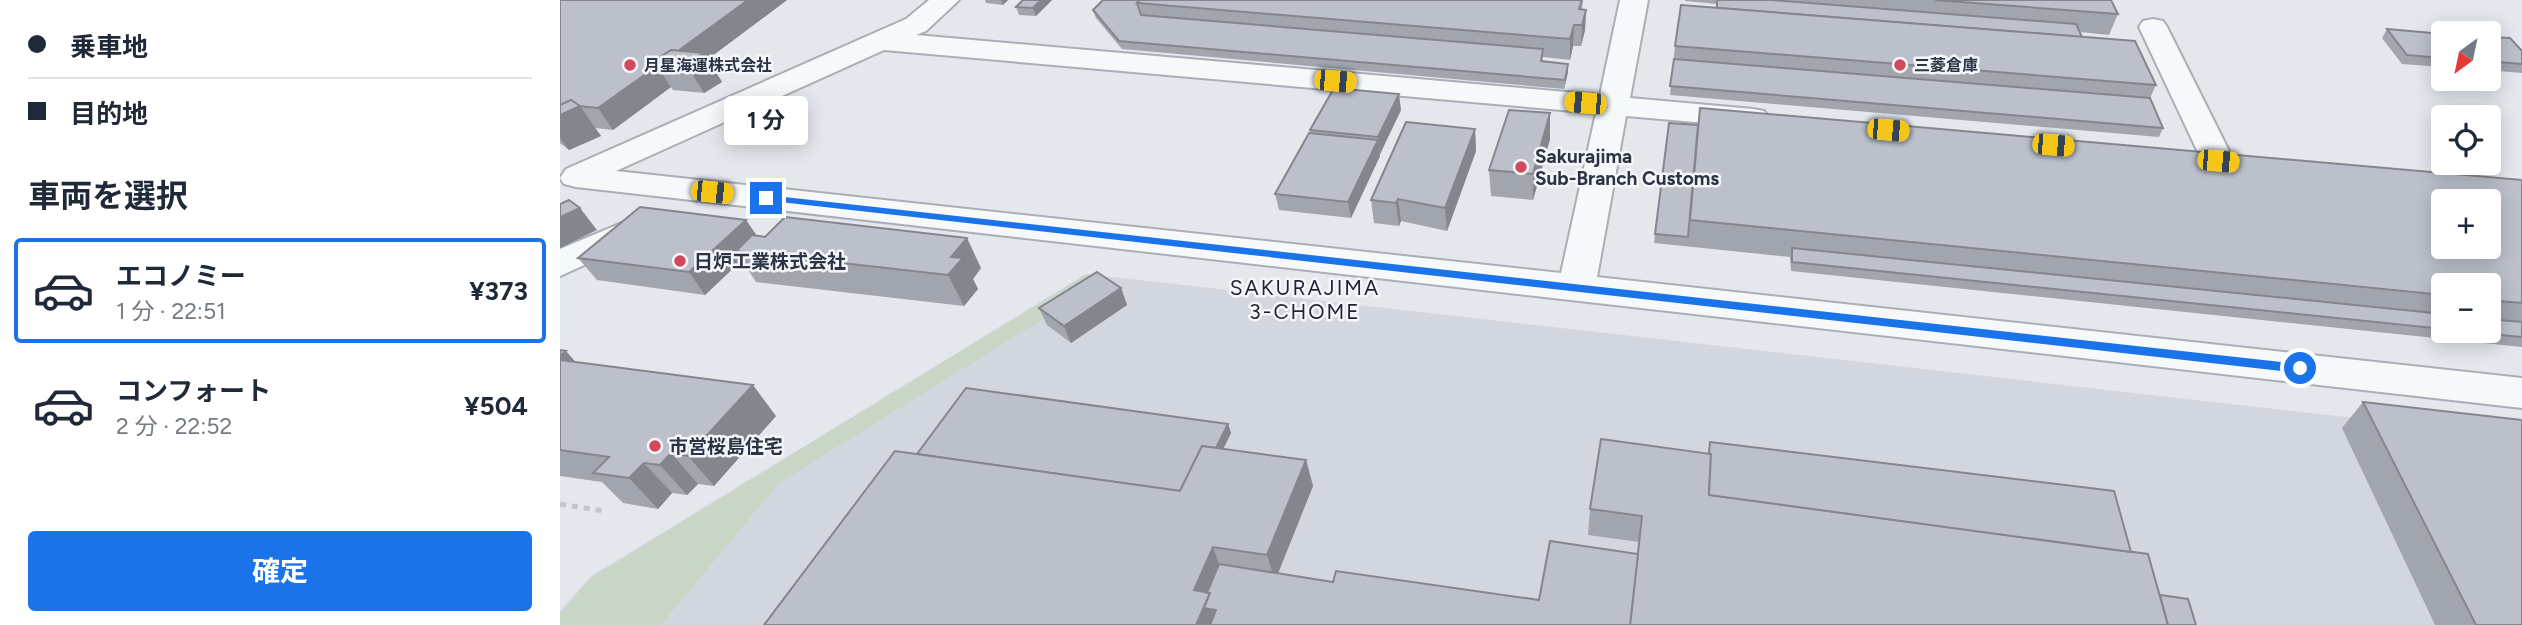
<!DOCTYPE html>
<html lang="ja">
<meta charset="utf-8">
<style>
body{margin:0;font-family:Figtree,"Noto Sans JP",sans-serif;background:#f6f6f7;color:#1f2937;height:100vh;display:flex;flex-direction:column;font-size:26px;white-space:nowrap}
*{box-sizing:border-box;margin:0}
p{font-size:23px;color:#747a83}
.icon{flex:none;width:38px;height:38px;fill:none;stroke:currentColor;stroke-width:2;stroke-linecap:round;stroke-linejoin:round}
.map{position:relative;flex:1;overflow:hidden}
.side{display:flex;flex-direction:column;background:#fff;width:560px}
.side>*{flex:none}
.banner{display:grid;align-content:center;height:154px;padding:0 28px;background:#fff}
.needle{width:46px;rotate:213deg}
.controls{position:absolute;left:1871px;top:21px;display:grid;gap:14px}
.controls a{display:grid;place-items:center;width:70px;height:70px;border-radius:7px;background:#fff;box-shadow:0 4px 18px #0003;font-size:35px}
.end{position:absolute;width:32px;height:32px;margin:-16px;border:9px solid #1a73e8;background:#fff;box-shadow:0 0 0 4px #fff}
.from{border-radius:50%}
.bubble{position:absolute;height:49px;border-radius:7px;background:#fff;box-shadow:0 4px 18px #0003;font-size:23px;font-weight:700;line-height:49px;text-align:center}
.car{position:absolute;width:21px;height:42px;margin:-21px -10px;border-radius:9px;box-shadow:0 0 5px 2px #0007;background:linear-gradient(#f5c518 24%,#345 0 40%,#f5c518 0 76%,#345 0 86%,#f5c518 0)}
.banner b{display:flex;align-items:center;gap:24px;height:66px;font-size:26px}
.banner b+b{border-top:2px solid #e0e1e3}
.banner i{width:18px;height:18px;background:#1f2937}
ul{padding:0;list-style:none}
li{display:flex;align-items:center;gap:21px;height:105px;margin:0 14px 10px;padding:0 14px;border:4px solid transparent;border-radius:7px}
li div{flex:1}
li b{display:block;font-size:26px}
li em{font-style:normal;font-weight:700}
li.active{border-color:#1a73e8}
li>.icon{width:63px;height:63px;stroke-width:1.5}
h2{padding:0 28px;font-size:32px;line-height:84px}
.cta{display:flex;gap:14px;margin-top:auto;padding:14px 28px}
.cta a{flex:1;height:80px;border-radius:7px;background:#1a73e8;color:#fff;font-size:28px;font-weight:700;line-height:80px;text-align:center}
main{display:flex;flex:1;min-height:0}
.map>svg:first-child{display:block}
.built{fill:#d2d6de}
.green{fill:#c9d6c5}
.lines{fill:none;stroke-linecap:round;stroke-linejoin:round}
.minor-casing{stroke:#a9aeb7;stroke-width:4}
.path{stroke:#c2c5cb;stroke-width:5;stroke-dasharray:6 6;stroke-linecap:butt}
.minor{fill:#f7f8fa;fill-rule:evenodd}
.wall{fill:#a1a5ae;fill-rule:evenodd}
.shaded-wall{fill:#83868d}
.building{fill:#bbc0ca;stroke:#83868d;stroke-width:2;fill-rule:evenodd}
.route{fill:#1a73e8}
.poi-dot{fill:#d1495b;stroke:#f4f6f9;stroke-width:2.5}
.labels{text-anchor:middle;stroke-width:5;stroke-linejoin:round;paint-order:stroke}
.far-poi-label{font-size:16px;font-weight:bold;fill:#2b3445;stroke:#f4f6f9;text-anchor:start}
.poi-label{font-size:19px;font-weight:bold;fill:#2b3445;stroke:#f4f6f9;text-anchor:start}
.neighbourhood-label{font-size:21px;letter-spacing:2px;fill:#1d2536;stroke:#f4f6f9}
</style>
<main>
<section class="side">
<div class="banner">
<b><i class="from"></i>乗車地</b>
<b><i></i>目的地</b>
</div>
<h2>車両を選択</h2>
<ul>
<li class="active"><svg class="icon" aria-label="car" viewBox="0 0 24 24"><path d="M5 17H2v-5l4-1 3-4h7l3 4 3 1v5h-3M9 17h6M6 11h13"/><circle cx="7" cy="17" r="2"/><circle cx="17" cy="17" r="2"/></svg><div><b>エコノミー</b><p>1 分 · 22:51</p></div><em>¥373</em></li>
<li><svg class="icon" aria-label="car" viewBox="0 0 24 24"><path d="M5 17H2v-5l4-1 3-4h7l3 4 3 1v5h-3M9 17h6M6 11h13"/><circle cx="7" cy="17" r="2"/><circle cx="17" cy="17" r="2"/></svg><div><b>コンフォート</b><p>2 分 · 22:52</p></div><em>¥504</em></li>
</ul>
<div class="cta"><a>確定</a></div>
</section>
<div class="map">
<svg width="1962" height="625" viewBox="0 0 1962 625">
<rect width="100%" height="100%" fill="#e4e7ec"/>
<polygon class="built" points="526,274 1962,437 1962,625 0,625 0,611 30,577"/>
<polygon class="green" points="526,275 549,278 219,483 101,625 0,625 0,614 32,577"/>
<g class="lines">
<g class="minor-casing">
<g id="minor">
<path d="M369 0H399L366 31 356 35 1040 95 1060 0H1088L1070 98 1193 109 1204 111 1209 118 1204 125 1193 127 1066 116 1037 277 1962 378V408L16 187 4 184 0 178 6 169 346 19ZM324 50 1036 113 1001 273 56 171Z"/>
<polygon points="1593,19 1603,21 1607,27 1674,161 1670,168 1658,171 1646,168 1642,161 1579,27 1583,21"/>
<polygon points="71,219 84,222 89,230 84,238 0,276 0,249"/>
</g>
</g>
<polyline class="path" points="0,504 44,511"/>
<use href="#minor" class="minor"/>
</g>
<g class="wall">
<polygon points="0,0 227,0 148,59 162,82 144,93 113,90 111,87 53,130 35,128 41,136 9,150 0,143"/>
<polygon points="425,0 448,0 443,5 426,3"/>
<polygon points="492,0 476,16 459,15 456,7"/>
<polygon points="543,0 1023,0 1022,9 1026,10 1025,30 1021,46 1013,46 1010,60 983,57 982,61 1008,64 1008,72 1004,89 562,49 536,18 533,10"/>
<polygon points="1125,0 1551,0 1558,14 1549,35 1520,32 1522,37 1596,85 1590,98 1603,128 1599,137 1110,95 1115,46 1156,8 1157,4 1125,1"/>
<polygon points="1827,29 1883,34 1883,67 1842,64 1822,38"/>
<polygon points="1928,37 1962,51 1962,73 1928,70"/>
<polygon points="841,110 820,154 819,154 820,156 791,218 719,210 715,194 750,133 750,130"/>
<path d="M1109 123 1962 180V347L1231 271 1230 257 1094 243ZM1883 285H1928V331H1883Z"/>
<polygon points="915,129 916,151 887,231 841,221 839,226 814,223 811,200"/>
<polygon points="990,139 973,200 931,196 929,170"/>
<polygon points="186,220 197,236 421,268 413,279 418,289 404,306 196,282 182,260 145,295 37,280 18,258"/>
<polygon points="561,288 567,305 511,343 487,325 479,308"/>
<polygon points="0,350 16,362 216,416 154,486 138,484 127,495 112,493 98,509 63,503 42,482 0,476"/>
<polygon points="1803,402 1962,625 1875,625 1782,428"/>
<polygon points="668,424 671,433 663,449 746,460 753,486 718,573 773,582 979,600 1078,554 1079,542 1028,535 1030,509 1148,453 1150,442 1571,552 1600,595 204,625 357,454"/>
</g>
<g class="shaded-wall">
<polygon points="188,0 227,0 148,59 162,82 144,93 126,64 102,62"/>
<polygon points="441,0 448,0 443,5"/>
<polygon points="481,0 492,0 476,16 473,8"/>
<polygon points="1026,10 1025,30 1021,46 1022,25"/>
<polygon points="1014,25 1013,46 1010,60 1010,39"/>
<polygon points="1008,64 1008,72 1004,89 1005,80"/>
<polygon points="97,66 111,87 53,130 38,108"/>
<polygon points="839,94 841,110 820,154 818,137"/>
<polygon points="20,106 41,136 9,150 0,138 0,115"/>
<polygon points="990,113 990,139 973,200 973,174"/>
<polygon points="915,129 916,151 887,231 885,208"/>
<polygon points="818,140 820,156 791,218 788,202"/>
<polygon points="838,199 841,221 839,226 836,203"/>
<polygon points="20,208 37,230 0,248 0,217"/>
<polygon points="186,220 201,242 176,251 182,260 145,295 129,272"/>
<polygon points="407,238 421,268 413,279 418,289 404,306 388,275 391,257"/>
<polygon points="561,288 567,305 511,343 504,326"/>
<polygon points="6,351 33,382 0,363 0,356"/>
<polygon points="193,385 216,416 154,486 128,456"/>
<polygon points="668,424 671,433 630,517 627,508"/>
<polygon points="111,453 138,484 127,495 100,465"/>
<polygon points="746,460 753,486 715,581 707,555"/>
<polygon points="84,463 112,493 98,509 69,478"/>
<polygon points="653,547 662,573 660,618 657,625 636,625 634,590"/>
</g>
<g class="building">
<polygon points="0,0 188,0 118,51 111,50 94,61 97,66 38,108 19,106 11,100 0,105"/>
<polygon points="463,0 481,0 473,8 456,7"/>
<polygon points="543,0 580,0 577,3 581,15 983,49 981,61 1008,64 1005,80 559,41 533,10"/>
<polygon points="580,0 1022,0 1019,9 1026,10 1022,25 1014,25 1010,39 577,3"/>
<polygon points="1157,0 1211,0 1516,24 1522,37 1157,8"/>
<polygon points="1375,0 1551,0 1558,14"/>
<polygon points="1121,5 1575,41 1596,85 1115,46"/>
<polygon points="1827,29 1883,34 1883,58 1847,55"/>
<polygon points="1928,37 1950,38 1962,51 1962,64 1928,61"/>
<polygon points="111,50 144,53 126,64 94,61"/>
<polygon points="1114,59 1590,98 1603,128 1110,86"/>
<polygon points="774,88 839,94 818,137 750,130"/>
<polygon points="11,100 20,106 0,115 0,105"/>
<path d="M1140 108 1962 180V303L1928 300V285H1883V295L1130 220ZM1883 201H1928V247H1883Z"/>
<polygon points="949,110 990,113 973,174 929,170"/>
<polygon points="846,122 915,129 885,208 838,199 836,203 811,200"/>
<polygon points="1109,123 1138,125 1128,237 1095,234"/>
<polygon points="749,133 818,140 788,202 715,194"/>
<polygon points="9,200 20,208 0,217 0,204"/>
<polygon points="80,207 186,220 129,272 18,258"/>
<polygon points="225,217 407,238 391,257 403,258 388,275 176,251 192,235 205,237"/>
<polygon points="1232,248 1883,314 1883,329 1232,262"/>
<polygon points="537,272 561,288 504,326 479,308"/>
<polygon points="1928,319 1962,322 1962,337 1899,331 1928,331"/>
<polygon points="0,350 6,351 0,356"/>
<polygon points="0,360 193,385 128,456 111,453 100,465 84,463 69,478 33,473 49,457 0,450"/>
<polygon points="406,388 668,424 656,448 642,446 620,491 357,454"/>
<polygon points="1803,402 1962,420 1962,625 1916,625"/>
<polygon points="1041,439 1151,454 1149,495 1588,554 1608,625 1070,625 1082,516 1030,509"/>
<polygon points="1150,442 1554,491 1571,552 1149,495 1151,454 1149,453"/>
<polygon points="642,446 746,460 707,555 653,547 634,590 650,593 636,625 204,625 335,451 620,491"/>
<polygon points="990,541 1078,554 1070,625 650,625 656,610 644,608 650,593 647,593 659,564 773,582 776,571 979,600"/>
<polygon points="1600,595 1628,599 1636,625 1608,625"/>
</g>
<polygon class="route" points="206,195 1740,364 1745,368 1740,373 202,200 201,198"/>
<g class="poi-dot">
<circle cx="70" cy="65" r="7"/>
<circle cx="1340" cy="65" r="7"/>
<circle cx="961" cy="167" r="7"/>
<circle cx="120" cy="261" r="7"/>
<circle cx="95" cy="446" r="7"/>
</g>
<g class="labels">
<g class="far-poi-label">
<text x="84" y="71">月星海運株式会社</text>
<text x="1354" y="71">三菱倉庫</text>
</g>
<g class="poi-label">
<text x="975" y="163">Sakurajima<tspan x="975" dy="22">Sub-Branch Customs</tspan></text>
<text x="134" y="268">日炉工業株式会社</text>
<text x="109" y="453">市営桜島住宅</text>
</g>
<g class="neighbourhood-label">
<text x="745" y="295">SAKURAJIMA<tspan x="745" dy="24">3-CHOME</tspan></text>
</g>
</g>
</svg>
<div class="controls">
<a><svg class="needle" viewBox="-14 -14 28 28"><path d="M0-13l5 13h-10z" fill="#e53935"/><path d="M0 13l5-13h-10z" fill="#747a83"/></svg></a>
<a><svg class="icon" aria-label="locate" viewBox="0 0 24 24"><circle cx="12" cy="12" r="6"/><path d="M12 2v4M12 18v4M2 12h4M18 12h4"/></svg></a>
<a>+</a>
<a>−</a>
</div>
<i class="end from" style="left:1740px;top:368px"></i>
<i class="end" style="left:206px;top:198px"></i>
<div class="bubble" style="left:164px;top:96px;width:84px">1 分</div>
<i class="car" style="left:775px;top:81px;rotate:95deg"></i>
<i class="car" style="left:1025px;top:103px;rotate:275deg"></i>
<i class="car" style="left:1328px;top:130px;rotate:95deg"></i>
<i class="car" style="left:1493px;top:145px;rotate:95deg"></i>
<i class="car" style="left:1658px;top:161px;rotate:95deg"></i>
<i class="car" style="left:152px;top:192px;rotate:96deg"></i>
</div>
</main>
